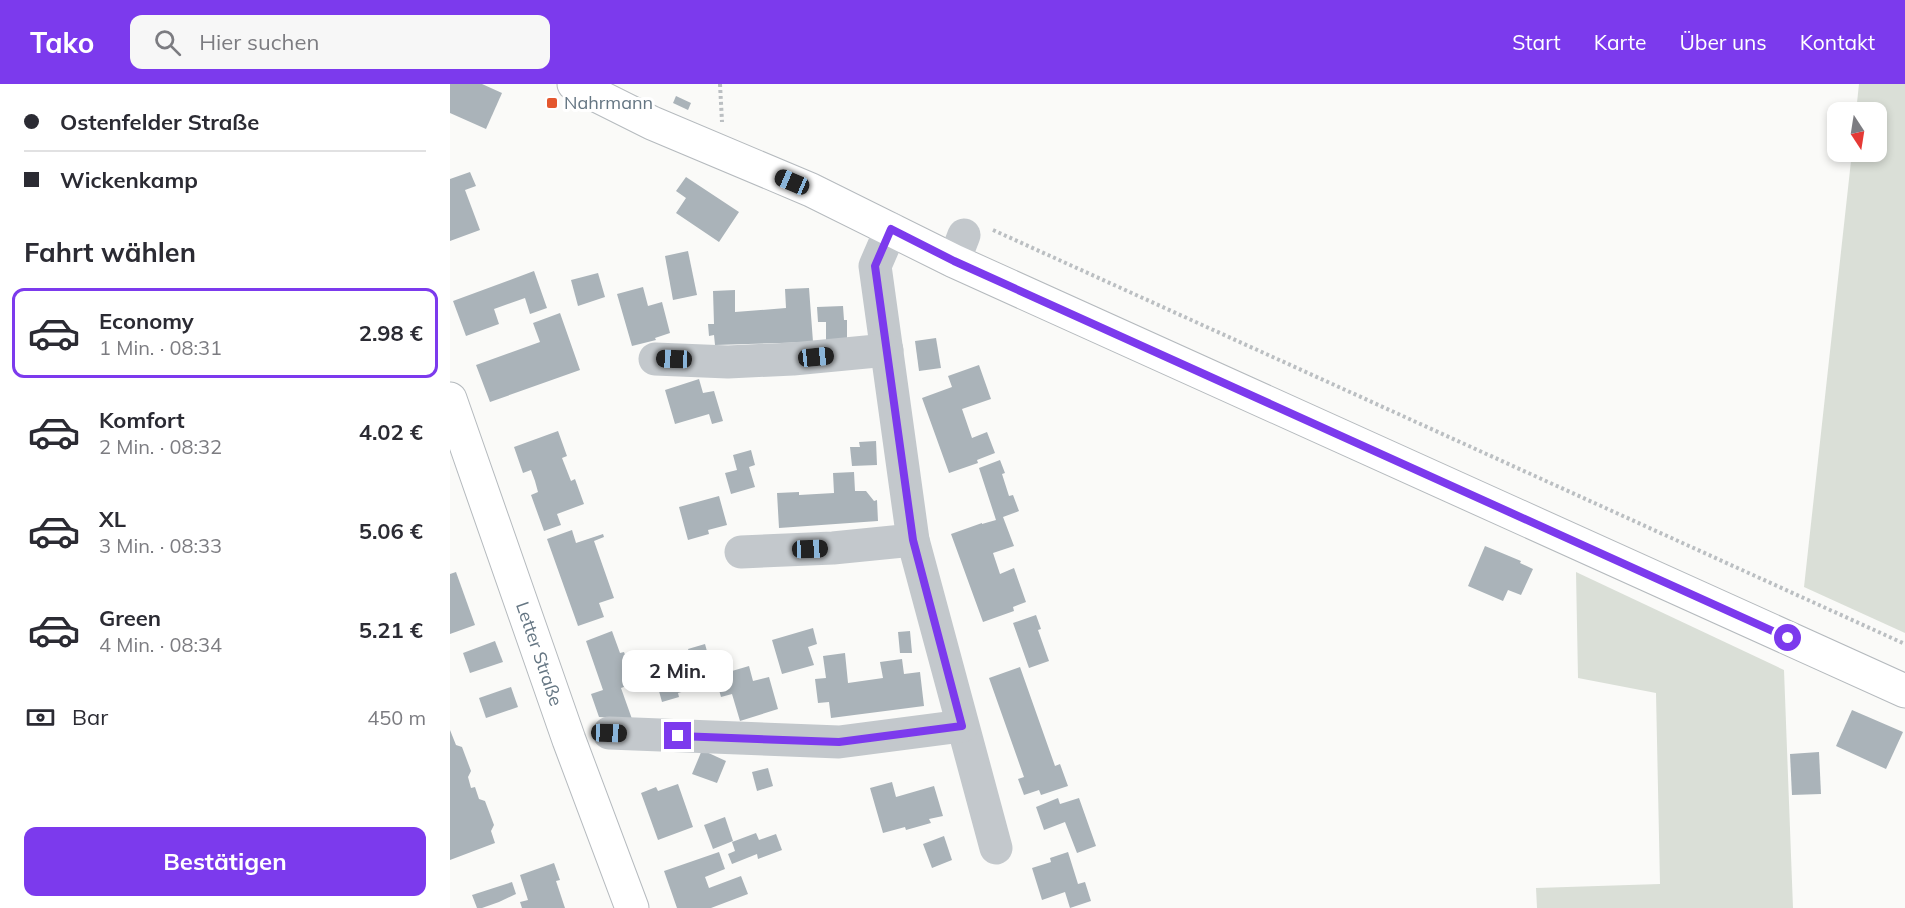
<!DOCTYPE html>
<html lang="de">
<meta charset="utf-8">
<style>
body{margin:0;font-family:Mulish,sans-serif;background:#f7f7f7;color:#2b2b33;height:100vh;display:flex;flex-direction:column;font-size:22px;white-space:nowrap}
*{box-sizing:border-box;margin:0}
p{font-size:20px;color:#7c7c81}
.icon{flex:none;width:33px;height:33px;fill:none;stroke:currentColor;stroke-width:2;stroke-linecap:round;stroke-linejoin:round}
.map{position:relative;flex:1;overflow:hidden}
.drawer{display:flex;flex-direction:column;background:#fff;width:450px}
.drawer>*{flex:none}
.hud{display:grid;align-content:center;height:132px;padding:0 24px;background:#fff}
.needle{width:39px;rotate:168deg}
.controls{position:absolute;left:1377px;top:18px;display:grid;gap:12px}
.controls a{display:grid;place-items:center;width:60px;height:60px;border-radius:12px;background:#fff;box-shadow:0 3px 9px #0003;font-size:30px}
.end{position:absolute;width:27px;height:27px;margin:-14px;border:8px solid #7c3aed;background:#fff;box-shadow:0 0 0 3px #fff}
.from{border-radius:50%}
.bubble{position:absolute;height:42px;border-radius:12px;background:#fff;box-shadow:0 3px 9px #0003;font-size:20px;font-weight:700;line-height:42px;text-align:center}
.car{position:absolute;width:18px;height:36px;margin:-18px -9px;border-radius:8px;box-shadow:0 0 4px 2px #0007;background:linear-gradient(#222 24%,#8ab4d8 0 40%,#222 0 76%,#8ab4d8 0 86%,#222 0)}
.hud b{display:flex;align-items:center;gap:21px;height:57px;font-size:22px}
.hud b+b{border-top:2px solid #e1e1e2}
.hud i{width:15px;height:15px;background:#2b2b33}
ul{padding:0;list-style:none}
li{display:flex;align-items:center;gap:18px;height:90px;margin:0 12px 9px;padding:0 12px;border:3px solid transparent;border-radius:12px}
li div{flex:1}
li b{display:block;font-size:22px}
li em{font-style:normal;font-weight:700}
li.current{border-color:#7c3aed}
li>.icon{width:54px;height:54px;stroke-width:1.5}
h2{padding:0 24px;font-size:27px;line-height:72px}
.pay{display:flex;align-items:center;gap:15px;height:66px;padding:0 24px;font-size:22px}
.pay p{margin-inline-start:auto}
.cta{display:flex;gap:12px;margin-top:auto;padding:12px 24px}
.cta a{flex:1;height:69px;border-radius:12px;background:#7c3aed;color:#fff;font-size:24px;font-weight:700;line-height:69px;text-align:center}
header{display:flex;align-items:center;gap:36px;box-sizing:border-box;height:84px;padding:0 30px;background:#7c3aed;color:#fff}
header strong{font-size:28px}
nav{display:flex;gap:33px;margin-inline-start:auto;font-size:21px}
.search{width:420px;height:54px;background:#f7f7f7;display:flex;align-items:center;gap:15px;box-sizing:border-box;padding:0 21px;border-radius:12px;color:#7c7c81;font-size:22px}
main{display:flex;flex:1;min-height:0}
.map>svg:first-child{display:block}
.green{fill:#dadfd7}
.building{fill:#aab3b9}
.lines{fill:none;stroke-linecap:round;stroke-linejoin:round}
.major-casing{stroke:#b5babe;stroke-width:35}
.path{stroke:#bbbfc2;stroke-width:4;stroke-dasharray:3 3;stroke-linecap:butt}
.minor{stroke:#c3c8cc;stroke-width:33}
.major{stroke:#fff;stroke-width:33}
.route{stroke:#7c3aed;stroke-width:8}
.poi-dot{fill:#e4572e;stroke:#fff;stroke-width:2}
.labels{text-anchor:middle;stroke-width:6;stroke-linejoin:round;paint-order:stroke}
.poi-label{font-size:18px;fill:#657683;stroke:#fff;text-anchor:start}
.street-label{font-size:18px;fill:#657683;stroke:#fff}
</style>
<header>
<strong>Tako</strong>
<div class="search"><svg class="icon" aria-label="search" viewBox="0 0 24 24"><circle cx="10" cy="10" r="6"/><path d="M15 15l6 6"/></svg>Hier suchen</div>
<nav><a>Start</a><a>Karte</a><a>Über uns</a><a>Kontakt</a></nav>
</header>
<main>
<section class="drawer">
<div class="hud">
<b><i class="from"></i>Ostenfelder Straße</b>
<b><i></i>Wickenkamp</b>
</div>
<h2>Fahrt wählen</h2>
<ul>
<li class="current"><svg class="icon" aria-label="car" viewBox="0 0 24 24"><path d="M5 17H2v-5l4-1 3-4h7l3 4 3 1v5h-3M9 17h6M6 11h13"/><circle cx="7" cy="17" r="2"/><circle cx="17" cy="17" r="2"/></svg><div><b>Economy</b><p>1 Min. · 08:31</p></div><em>2.98 €</em></li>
<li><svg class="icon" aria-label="car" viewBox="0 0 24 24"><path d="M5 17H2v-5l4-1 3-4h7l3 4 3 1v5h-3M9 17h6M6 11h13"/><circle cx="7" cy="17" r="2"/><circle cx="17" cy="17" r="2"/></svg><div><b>Komfort</b><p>2 Min. · 08:32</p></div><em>4.02 €</em></li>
<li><svg class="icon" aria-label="car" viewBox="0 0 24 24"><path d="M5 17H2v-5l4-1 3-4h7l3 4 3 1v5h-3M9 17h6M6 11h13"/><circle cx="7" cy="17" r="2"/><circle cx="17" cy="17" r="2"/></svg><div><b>XL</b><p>3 Min. · 08:33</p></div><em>5.06 €</em></li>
<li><svg class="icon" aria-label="car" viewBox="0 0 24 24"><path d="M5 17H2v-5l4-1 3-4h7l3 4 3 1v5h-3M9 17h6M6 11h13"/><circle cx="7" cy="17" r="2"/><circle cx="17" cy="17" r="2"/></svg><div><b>Green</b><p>4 Min. · 08:34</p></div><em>5.21 €</em></li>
</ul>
<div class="pay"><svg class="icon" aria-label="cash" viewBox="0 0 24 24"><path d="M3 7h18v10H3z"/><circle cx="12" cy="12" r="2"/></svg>Bar<p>450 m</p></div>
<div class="cta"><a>Bestätigen</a></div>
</section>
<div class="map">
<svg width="1455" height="824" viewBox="0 0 1455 824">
<rect width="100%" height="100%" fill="#fafaf8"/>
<g class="green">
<polygon points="1409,0 1455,0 1455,549 1354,503 1402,68 1426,68 1426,28 1406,28"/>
<polygon points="1126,488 1334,586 1343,824 1087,824 1086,804 1210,800 1206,609 1128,594"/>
</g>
<g class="building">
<polygon points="0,0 32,0 52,9 36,45 0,29"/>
<polygon points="226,12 241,19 238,26 223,19"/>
<polygon points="20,88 26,102 15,106 30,146 0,157 0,95"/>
<polygon points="236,93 289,128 269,158 226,129 236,114 226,107"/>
<polygon points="238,167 247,211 223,216 215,172"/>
<polygon points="84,187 97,224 80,230 75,214 44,225 49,240 16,252 3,217"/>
<polygon points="148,189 155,213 128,222 121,196"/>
<polygon points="193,203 198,222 212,218 220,249 205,254 206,256 182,262 167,210"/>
<polygon points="359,204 363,258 265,261 264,251 259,252 258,240 264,240 263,207 285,206 285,228 336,224 335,205"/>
<polygon points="393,222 394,236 397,236 397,257 376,257 376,238 368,238 367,223"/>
<polygon points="110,229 130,286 40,318 26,281 90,258 83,239"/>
<polygon points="486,254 491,284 469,287 465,257"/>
<polygon points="529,281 541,315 512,325 522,354 537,348 545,369 527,376 528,379 499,389 472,314 502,303 498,292"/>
<polygon points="249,295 253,309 264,307 273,337 262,340 259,330 225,340 215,306"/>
<polygon points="108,347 117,372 112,374 121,397 125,395 134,420 107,430 111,441 94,447 81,411 88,408 85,397 81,386 73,389 64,363"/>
<polygon points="426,357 427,381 402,382 400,363 410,363 409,358"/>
<polygon points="301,366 305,381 299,383 305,403 281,410 275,389 287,386 283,371"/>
<polygon points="550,376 555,389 552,390 559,412 563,411 569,427 553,433 564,462 543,469 550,490 564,484 576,518 563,523 564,527 533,538 501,450 532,439 532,440 546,436 529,384"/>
<polygon points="404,388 405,407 416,407 424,417 427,416 428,437 329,444 327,409 349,408 349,411 384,409 383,389"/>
<polygon points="269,412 277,441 258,446 259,450 238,456 229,423"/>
<polygon points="122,446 126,459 153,450 154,453 144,457 164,514 149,519 154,533 128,542 97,455"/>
<polygon points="1035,462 1071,477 1070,479 1083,485 1071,511 1058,506 1053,517 1018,502"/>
<polygon points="6,488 25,541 0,550 0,490"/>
<polygon points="586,531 591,545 588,546 599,577 579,584 563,539"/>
<polygon points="363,544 367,560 358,563 364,581 332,590 322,556"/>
<polygon points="162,547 170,569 174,568 185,599 171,604 182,635 149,633 141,610 153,606 136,557"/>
<polygon points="460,547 462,569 450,569 448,548"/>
<polygon points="45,557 53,578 20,589 13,569"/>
<polygon points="255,560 261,582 251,585 256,601 228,609 229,613 212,618 202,582 240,571 238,565"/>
<polygon points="395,569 398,599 433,594 430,578 452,575 454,590 470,588 474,622 381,634 379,618 368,619 365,595 376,594 373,572"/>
<polygon points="299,582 303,597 319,593 328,625 290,637 282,610 271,613 265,592"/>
<polygon points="570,583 605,682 610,680 618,702 591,711 589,706 574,711 568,695 574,693 539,594"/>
<polygon points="61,603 68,623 36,634 29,614"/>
<polygon points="1402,626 1453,648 1436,685 1386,662"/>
<polygon points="0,646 6,661 12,663 21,687 18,693 21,704 25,703 29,715 35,717 44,741 41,747 45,759 0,776"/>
<polygon points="252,666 276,677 267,699 242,690"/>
<polygon points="1369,668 1371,710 1342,711 1340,670"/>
<polygon points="318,684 323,702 307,707 302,688"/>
<polygon points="442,698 446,713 484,702 493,732 479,735 481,739 456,746 455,743 433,749 420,704"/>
<polygon points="228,700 243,743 208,756 191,709 206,703 208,707"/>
<polygon points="608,714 610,720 629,714 646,762 627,769 615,738 594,746 586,723"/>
<polygon points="275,733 283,757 263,765 254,741"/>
<polygon points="306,749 309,756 326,750 332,766 308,775 307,770 282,780 278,770 285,767 282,758"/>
<polygon points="494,752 502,776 482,784 473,760"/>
<polygon points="269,768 275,785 255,793 259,804 291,792 298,810 261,824 227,824 214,787"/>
<polygon points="618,768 628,800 635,798 641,817 620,824 615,808 592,816 582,784 601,778 600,774"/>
<polygon points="104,779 110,796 106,797 115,824 72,824 70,818 78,816 70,791"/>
<polygon points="62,798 66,810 49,818 32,824 27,824 22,811"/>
</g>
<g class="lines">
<g class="major-casing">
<g id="major">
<polyline points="124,0 202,39 361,106 504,177 1455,607"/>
<polyline points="0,315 119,656 182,824"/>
</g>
</g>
<g class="path">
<polyline points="270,0 272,38"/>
<polyline points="543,146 1455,560"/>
</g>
<g class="minor">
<polyline points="441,145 425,182 463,456 546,764"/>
<polyline points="504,177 514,151"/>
<polyline points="205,275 278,278 343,275 437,266"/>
<polyline points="291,468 383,464 463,456"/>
<polyline points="159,649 389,658 512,642"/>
</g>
<use href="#major" class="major"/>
</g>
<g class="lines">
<polyline class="route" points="228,652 389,658 512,642 463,456 425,182 441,145 504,177 1338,554"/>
</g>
<rect class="poi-dot" x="96" y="13" width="12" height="12" rx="3"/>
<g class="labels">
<g class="poi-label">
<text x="114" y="25">Nahrmann</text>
</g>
<g class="street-label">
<text transform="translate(89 570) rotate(71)" y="6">Letter Straße</text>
</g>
</g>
</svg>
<div class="controls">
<a><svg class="needle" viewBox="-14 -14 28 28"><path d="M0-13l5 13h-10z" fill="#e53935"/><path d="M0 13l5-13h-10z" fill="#7c7c81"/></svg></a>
</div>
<i class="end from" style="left:1338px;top:554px"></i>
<i class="end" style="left:228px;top:652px"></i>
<div class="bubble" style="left:172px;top:566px;width:111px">2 Min.</div>
<i class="car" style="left:342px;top:98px;rotate:293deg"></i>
<i class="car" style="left:366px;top:273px;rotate:84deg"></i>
<i class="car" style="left:224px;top:275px;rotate:272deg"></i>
<i class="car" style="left:360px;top:465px;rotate:88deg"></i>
<i class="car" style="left:159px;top:649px;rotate:92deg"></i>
</div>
</main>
